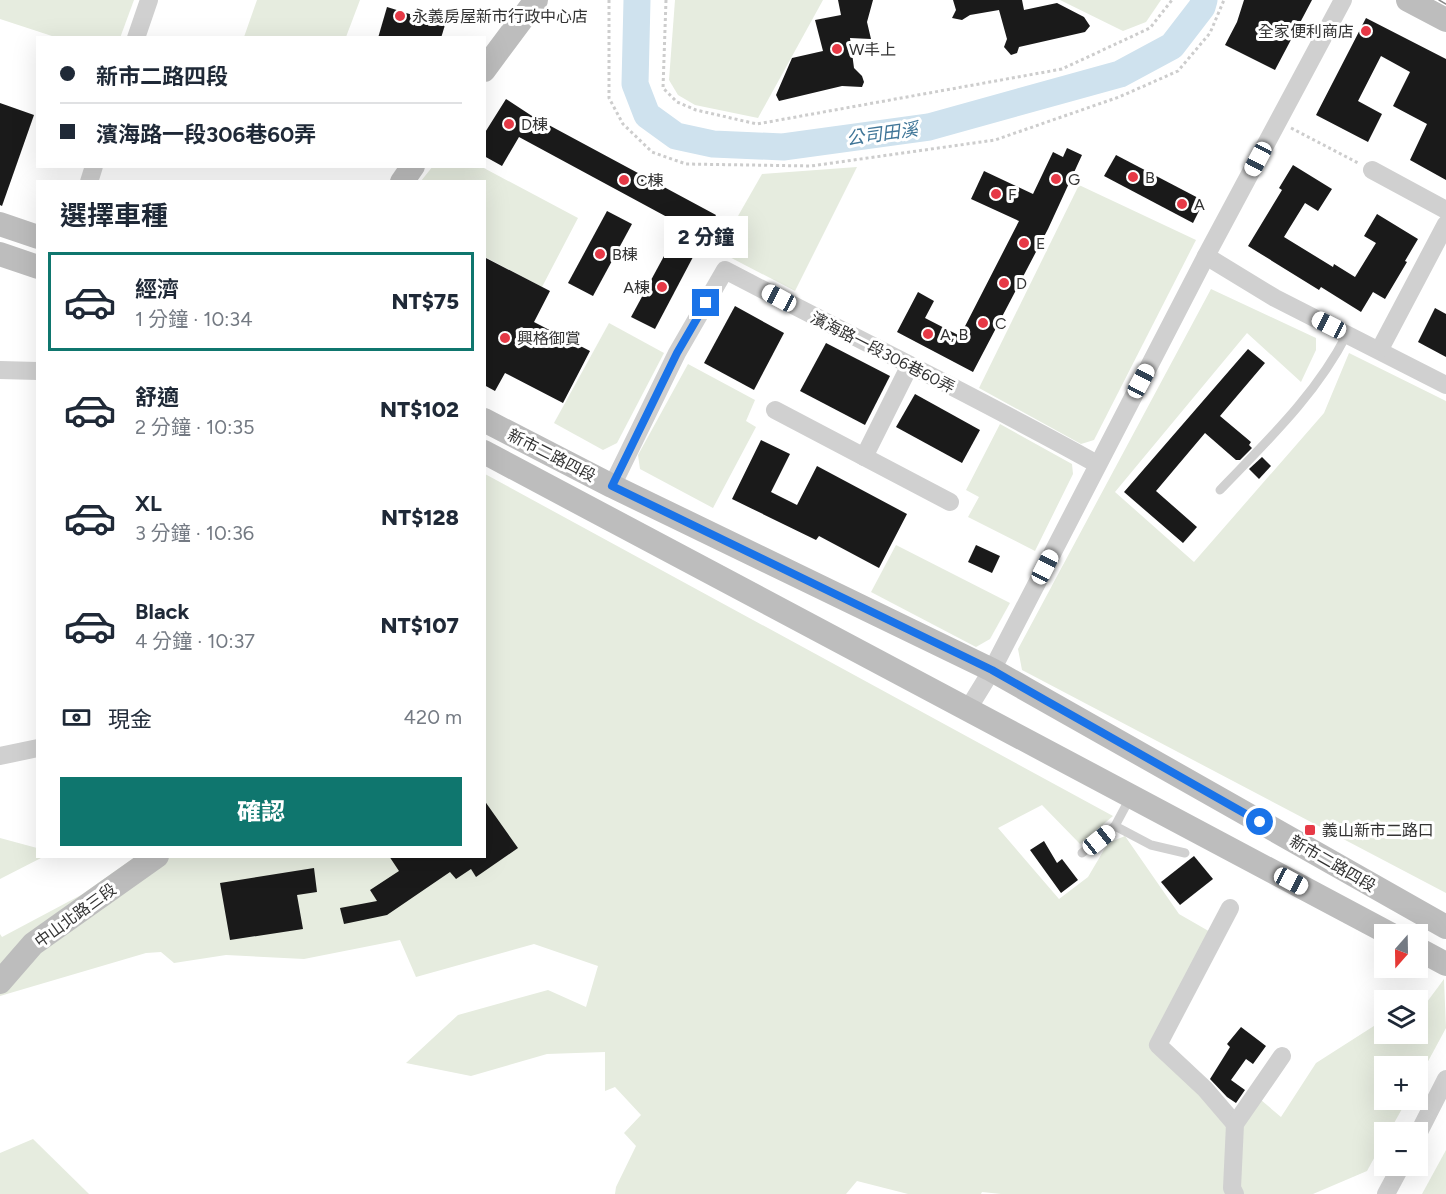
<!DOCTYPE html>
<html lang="zh-TW">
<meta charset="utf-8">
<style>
body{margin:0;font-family:Figtree,"Noto Sans TC",sans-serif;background:#f2f2f3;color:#1f2937;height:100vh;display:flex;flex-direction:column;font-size:22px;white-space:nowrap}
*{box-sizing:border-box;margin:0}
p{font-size:20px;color:#747a83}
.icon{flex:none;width:33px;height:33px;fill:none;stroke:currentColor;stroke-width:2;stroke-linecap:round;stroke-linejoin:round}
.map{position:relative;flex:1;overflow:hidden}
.drawer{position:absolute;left:36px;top:180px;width:450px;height:678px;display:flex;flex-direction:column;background:#fff;border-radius:0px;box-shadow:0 6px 24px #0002}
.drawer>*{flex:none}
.hud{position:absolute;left:36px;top:36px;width:450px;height:132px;border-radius:0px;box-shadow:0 6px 24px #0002;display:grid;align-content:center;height:132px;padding:0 24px;background:#fff}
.needle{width:39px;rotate:200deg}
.controls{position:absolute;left:1374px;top:924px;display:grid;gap:12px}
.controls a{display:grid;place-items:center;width:54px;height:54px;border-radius:0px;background:#fff;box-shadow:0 6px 24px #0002;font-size:30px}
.end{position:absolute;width:27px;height:27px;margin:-14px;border:8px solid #1a73e8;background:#fff;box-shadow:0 0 0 3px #fff}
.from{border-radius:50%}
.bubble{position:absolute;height:42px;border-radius:0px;background:#fff;box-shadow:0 6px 24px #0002;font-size:20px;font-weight:800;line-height:42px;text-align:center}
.car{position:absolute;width:18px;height:36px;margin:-18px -9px;border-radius:8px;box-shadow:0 0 4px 2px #0007;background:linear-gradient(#fff 24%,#345 0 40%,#fff 0 76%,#345 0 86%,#fff 0)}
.hud b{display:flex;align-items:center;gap:21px;height:57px;font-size:22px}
.hud b+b{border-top:2px solid #e0e1e3}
.hud i{width:15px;height:15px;background:#1f2937}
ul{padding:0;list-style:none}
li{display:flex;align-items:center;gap:18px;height:99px;margin:0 12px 9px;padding:0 12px;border:3px solid transparent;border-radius:0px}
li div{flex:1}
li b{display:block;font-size:22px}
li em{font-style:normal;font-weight:800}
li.selected{border-color:#0f766e}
li>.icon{width:54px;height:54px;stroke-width:1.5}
h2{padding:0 24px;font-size:27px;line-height:72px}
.pay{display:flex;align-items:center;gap:15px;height:66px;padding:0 24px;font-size:22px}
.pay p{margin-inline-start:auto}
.button{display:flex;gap:12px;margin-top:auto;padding:12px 24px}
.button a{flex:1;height:69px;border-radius:0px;background:#0f766e;color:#fff;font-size:24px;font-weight:800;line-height:69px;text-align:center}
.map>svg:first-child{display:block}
.green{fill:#e6ecdf}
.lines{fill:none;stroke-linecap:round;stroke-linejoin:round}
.river{stroke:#cfe2ee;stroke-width:27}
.building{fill:#1a1a1a}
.path{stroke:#cdcdcd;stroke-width:3;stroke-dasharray:3 3;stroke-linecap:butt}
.lane{stroke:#d0d0d0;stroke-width:9}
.street{stroke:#d0d0d0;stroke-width:18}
.secondary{stroke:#bdbdbd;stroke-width:24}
.tram{stroke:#888;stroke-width:1.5}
.route{stroke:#1a73e8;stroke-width:8}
.poi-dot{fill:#e63946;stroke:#fff;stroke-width:2}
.labels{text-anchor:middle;stroke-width:6;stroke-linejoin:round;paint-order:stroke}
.poi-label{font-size:16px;fill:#333;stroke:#fff;text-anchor:start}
.street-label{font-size:16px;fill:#333;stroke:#fff}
.water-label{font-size:18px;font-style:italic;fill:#3f7597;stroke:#fff}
</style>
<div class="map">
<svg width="1446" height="1194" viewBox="0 0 1446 1194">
<rect width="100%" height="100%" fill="#fff"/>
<g class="green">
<polygon points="0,0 134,0 120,38 55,37 0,19"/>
<polygon points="257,0 360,0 346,37 244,37"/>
<polygon points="675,0 823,0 758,118 695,105 678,95 669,80"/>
<polygon points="1060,0 1161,0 1146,22 1123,31"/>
<polygon points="433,166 482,167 578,218 542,287 485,257 484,182 421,181"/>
<polygon points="857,167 795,291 718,251 762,174"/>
<polygon points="1079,185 1196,240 1094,440 1081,444 979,388"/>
<polygon points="1211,289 1316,338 1316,350 1301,382 1247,333 1115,492 1194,562 1324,413 1349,353 1446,401 1446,893 1022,670 1018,649"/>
<polygon points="609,323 664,353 617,443 603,450 554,423"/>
<polygon points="688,364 755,400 746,421 756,427 713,508 640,469 638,455"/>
<polygon points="1000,424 1072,464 1073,474 1035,551 968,517 979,497 966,490"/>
<polygon points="485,474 1113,816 1080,844 1042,805 998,828 1059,899 1088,877 1108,843 1125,836 1179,914 1219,937 1151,1043 1227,1119 1261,1100 1281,1117 1316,1063 1377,1024 1384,1026 1384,1034 1418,1034 1418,1014 1444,979 1446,1028 1418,1080 1418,1066 1384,1066 1384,1100 1407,1100 1389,1132 1384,1132 1384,1140 1367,1171 1313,1194 1001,1194 982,1192 981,1194 908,1194 857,1181 846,1194 615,1194 616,1187 636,1146 624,1133 641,1115 615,1087 605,1091 605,1052 547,1054 471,1076 406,1063 458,1015 548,990 586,1007 598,966 534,944 416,977 400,940 304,959 226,955 174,963 161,952 146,953 0,996 0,934 2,937 81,895 135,857 484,856"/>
<polygon points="896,545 1010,603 990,639 976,647 871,592"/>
<polygon points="0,838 37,848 38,856 43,857 0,879"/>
<polygon points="33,1139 89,1194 0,1194 0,1153"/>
<polygon points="1446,1150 1446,1194 1422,1194"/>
</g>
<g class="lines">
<polyline class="river" points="637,0 635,84 647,115 676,136 713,144 783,147 929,127 1120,74 1172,46 1202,7 1204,0"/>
</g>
<g class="building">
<polygon points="838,0 873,0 867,22 871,39 850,38 854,68 862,76 864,82 862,87 842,86 779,101 776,95 792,58 823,51 815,20 841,15"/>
<polygon points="953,0 1022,0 1024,10 1057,3 1084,17 1090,26 1085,32 1019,47 1017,53 1011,55 1004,47 1007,39 999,10 970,15 962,20 952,18 956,10"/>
<polygon points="1244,0 1312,0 1275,70 1225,45 1237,22"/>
<polygon points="387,7 445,25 441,38 378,38"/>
<polygon points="1366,18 1446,59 1446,180 1410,160 1427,124 1393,106 1410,72 1381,56 1358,101 1382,114 1368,142 1316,115"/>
<polygon points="506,99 532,116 716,215 704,237 519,137 502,166 484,156 484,134"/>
<polygon points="0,103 34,115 2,206 0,205"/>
<polygon points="1067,148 1082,155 1048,229 973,372 897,332 918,292 934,301 925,318 960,336 1019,221 971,199 984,171 1033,194 1053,152 1063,157"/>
<polygon points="1116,155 1204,201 1193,223 1104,176"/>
<polygon points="1293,165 1332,189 1318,211 1305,203 1284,237 1333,267 1334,264 1355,277 1376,243 1364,236 1377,214 1418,239 1405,261 1407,262 1385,299 1373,292 1361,312 1321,287 1319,290 1248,246 1282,190 1279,188"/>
<polygon points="607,211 632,224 593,296 568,283"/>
<polygon points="670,245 693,257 655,329 631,317"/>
<polygon points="484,257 550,291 534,322 590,351 563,403 505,373 495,391 484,385"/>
<polygon points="735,306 784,333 754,390 704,363"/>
<polygon points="1435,308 1446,314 1446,357 1418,342"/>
<polygon points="826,343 890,376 865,425 800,391"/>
<polygon points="1248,349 1265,363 1220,416 1251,442 1249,445 1252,448 1240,460 1236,460 1205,433 1156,491 1197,527 1183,543 1124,492"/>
<polygon points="915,394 980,430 962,463 896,427"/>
<polygon points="761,440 790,454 771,492 797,505 817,466 907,514 879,568 819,536 816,540 732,499"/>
<polygon points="1262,457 1271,466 1259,479 1249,469"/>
<polygon points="976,545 1000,556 992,573 968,562"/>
<polygon points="484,800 518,848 476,877 471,869 456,879 450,872 387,915 344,924 340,908 377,901 370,890 399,871 389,856 484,856"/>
<polygon points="1044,841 1057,863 1062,859 1078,880 1061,893 1030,850"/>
<polygon points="1194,856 1213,879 1180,905 1161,882"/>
<polygon points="314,868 317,892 297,895 303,929 230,940 220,883"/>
<polygon points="1241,1027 1266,1046 1253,1064 1246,1059 1231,1080 1245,1090 1236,1103 1227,1097 1210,1079 1230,1047 1227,1044"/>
</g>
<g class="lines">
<g class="path">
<polyline points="609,0 609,98 623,124 652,152 686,164 811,166 995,140 1119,97 1178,71 1210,33 1224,0"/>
<polyline points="666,0 663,88 677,102 696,110 757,124 1062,69 1150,28 1172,0"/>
<polyline points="1291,128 1360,164"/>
</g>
<g class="lane">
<path d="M1220 490C1267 441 1316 395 1347 334"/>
<polyline points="1131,796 1115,826 1151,845 1185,853"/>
<polyline points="1082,853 1115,826"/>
</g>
<g class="street">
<polyline points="136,38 149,0"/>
<polyline points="1372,170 1446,210"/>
<polyline points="89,182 94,166"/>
<polyline points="1206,256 1275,298 1446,385"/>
<polyline points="1380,349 1446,224"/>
<polyline points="0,370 38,371"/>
<polyline points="775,410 950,502"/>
<polyline points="864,457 909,367"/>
<path d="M612 486 677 353 725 270C849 335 975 396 1097 464"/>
<polyline points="968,709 992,670 1206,256 1343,0"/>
<polyline points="0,756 38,748"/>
<polyline points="1230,908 1158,1045 1205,1089 1235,1124"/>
<polyline points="1418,1134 1446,1079"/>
<polyline points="1235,1194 1232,1188 1235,1124 1282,1056"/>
<polyline points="1386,1194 1401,1166"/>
</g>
<g class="secondary">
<polyline points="1408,0 1446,20"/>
<polyline points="484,70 536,0"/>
<polyline points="402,182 413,166"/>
<polyline points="0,224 38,237"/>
<polyline points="0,254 38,267"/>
<polyline points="484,420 612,486 992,670 1446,927"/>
<polyline points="484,452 1390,934"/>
<polyline points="1418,949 1446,964"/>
<polyline points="0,982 33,944 157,856"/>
</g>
<polyline class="tram" points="1439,0 1446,4"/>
</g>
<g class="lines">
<polyline class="route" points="706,303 677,353 612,486 992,670 1260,822"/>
</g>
<g class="poi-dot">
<circle cx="400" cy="16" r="6"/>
<circle cx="1366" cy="31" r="6"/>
<circle cx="837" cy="49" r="6"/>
<circle cx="509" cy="124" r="6"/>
<circle cx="1133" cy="177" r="6"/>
<circle cx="1056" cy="179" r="6"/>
<circle cx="624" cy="180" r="6"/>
<circle cx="996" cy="194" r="6"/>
<circle cx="1182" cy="204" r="6"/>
<circle cx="1024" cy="243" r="6"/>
<circle cx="600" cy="254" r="6"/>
<circle cx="1004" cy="283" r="6"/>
<circle cx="662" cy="287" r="6"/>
<circle cx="983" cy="323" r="6"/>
<circle cx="928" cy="334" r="6"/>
<circle cx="505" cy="338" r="6"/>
<rect x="1304" y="824" width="12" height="12" rx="3"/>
</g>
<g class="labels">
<g class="poi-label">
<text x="412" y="22">永義房屋新市行政中心店</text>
<text x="1354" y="37" text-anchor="end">全家便利商店</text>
<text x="849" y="55">W丰上</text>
<text x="521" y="130">D棟</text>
<text x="1145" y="183">B</text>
<text x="1068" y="185">G</text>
<text x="636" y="186">C棟</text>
<text x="1008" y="200">F</text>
<text x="1194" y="210">A</text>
<text x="1036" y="249">E</text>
<text x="612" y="260">B棟</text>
<text x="1016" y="289">D</text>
<text x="650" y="293" text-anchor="end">A棟</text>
<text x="995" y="329">C</text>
<text x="940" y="340">A, B</text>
<text x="517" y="344">興格御賞</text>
<text x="1322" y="836">義山新市二路口</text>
</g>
<g class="street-label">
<text transform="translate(883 352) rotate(27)" y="6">濱海路一段306巷60弄</text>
<text transform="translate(552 455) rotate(27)" y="6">新市二路四段</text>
<text transform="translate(1333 863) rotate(30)" y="6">新市二路四段</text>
<text transform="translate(75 915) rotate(-36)" y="6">中山北路三段</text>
</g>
<g class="water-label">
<text transform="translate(882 134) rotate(-8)" y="6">公司田溪</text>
</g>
</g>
</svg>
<div class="controls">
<a><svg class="needle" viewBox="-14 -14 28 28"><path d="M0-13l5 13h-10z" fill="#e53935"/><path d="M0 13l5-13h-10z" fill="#747a83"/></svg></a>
<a><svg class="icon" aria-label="layers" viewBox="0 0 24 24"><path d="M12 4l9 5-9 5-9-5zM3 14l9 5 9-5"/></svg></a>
<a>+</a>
<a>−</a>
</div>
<i class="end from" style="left:1260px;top:822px"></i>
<i class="end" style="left:706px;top:303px"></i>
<div class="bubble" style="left:664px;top:216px;width:84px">2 分鐘</div>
<i class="car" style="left:1258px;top:159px;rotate:208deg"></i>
<i class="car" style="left:779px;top:298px;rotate:298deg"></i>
<i class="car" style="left:1329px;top:325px;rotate:297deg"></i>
<i class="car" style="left:1141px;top:381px;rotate:28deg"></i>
<i class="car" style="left:1045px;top:567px;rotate:27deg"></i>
<i class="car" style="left:1099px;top:840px;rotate:51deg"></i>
<i class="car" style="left:1291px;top:881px;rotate:118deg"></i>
<div class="hud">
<b><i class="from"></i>新市二路四段</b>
<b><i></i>濱海路一段306巷60弄</b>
</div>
<section class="drawer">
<h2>選擇車種</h2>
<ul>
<li class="selected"><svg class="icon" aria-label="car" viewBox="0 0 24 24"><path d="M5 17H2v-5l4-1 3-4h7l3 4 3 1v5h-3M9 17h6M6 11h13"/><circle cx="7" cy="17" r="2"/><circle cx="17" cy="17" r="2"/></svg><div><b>經濟</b><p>1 分鐘 · 10:34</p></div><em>NT$75</em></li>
<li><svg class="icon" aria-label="car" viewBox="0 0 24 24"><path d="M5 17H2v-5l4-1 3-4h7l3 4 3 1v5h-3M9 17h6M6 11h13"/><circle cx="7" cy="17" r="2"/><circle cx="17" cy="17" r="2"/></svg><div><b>舒適</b><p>2 分鐘 · 10:35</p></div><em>NT$102</em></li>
<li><svg class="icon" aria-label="car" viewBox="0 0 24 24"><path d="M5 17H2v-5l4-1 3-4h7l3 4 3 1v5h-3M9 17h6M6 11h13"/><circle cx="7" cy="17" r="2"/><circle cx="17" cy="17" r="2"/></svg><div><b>XL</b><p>3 分鐘 · 10:36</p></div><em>NT$128</em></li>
<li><svg class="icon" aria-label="car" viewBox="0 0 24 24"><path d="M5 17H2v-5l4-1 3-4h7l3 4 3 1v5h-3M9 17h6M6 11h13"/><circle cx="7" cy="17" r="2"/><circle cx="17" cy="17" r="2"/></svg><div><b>Black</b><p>4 分鐘 · 10:37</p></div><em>NT$107</em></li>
</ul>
<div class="pay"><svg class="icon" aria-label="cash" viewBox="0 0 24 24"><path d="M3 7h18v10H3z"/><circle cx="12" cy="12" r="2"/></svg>現金<p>420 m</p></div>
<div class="button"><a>確認</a></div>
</section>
</div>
